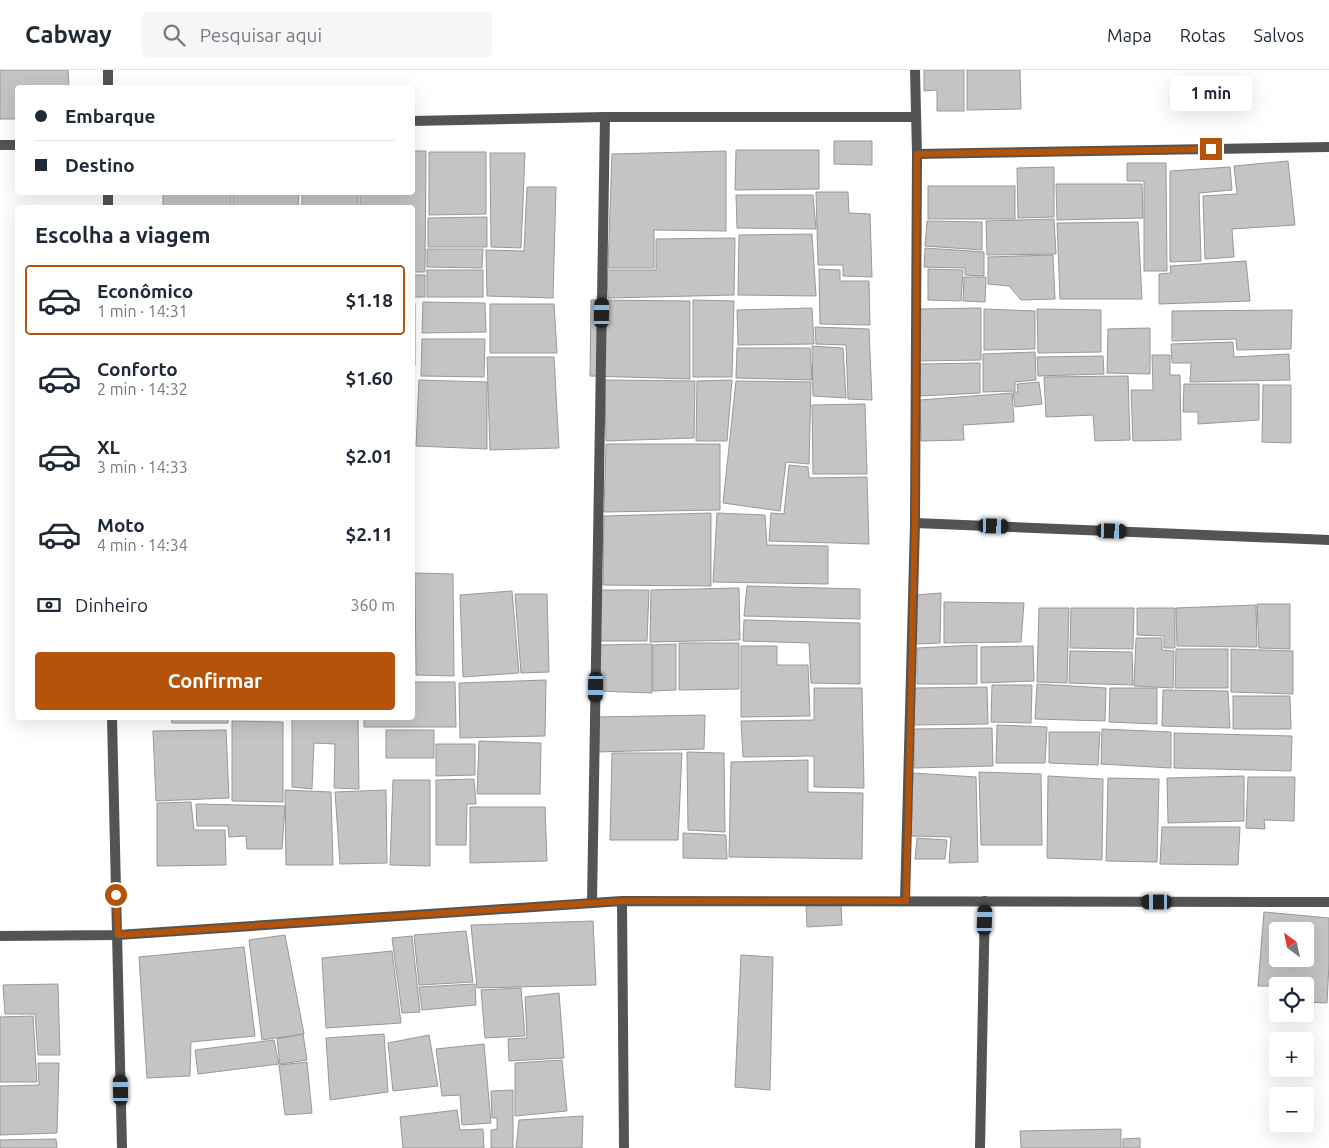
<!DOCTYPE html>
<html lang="pt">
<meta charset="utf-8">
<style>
body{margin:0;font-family:Ubuntu,sans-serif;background:#f6f6f7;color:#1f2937;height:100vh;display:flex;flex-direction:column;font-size:19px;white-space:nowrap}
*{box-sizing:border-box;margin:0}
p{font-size:16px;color:#747a83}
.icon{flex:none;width:28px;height:28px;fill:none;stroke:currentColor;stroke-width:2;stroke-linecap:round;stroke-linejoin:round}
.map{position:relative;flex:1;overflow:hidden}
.drawer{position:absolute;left:15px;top:135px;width:400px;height:515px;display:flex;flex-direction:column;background:#fff;border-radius:5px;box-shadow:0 5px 20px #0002}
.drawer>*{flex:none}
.top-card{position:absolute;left:15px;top:15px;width:400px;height:110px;border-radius:5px;box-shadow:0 5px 20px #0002;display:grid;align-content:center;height:110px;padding:0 20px;background:#fff}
.needle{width:32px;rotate:327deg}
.controls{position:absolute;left:1269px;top:852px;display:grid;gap:10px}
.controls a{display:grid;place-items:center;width:45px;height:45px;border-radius:5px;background:#fff;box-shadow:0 5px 20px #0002;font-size:25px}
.end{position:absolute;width:22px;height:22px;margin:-11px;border:6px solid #b45309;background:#fff;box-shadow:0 0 0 2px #fff}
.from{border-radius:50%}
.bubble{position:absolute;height:35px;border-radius:5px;background:#fff;box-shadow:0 5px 20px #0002;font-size:16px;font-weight:700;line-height:35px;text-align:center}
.car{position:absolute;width:15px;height:30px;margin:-15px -8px;border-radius:6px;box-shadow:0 0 4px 1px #0007;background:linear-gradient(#222 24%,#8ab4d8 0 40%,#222 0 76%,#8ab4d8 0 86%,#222 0)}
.top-card b{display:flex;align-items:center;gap:18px;height:48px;font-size:19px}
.top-card b+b{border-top:1px solid #e0e1e3}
.top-card i{width:12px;height:12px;background:#1f2937}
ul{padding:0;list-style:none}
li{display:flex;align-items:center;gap:15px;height:70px;margin:0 10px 8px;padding:0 10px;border:2px solid transparent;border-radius:5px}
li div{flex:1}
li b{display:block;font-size:19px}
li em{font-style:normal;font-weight:700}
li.active{border-color:#b45309}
li>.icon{width:45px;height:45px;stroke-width:1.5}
h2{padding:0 20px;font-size:22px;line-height:60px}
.pay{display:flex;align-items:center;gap:12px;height:55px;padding:0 20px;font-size:19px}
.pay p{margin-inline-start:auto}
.action{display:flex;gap:10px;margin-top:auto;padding:10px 20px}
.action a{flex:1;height:58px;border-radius:5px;background:#b45309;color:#fff;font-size:20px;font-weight:700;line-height:58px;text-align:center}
header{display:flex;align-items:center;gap:30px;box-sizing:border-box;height:70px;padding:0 25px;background:#fff;border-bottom:1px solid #e0e1e3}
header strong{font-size:24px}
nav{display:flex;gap:28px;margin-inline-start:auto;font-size:18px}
.search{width:350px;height:45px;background:#f6f6f7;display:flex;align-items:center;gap:12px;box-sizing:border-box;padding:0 18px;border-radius:5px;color:#747a83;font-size:19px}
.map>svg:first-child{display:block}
.building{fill:#c4c4c4;stroke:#989898;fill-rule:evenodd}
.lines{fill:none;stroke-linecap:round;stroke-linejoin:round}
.street{stroke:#545454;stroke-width:10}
.route{stroke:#b45309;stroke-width:6}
</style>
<header>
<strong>Cabway</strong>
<div class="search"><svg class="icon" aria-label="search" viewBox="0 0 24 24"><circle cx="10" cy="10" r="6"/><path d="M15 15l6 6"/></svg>Pesquisar aqui</div>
<nav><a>Mapa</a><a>Rotas</a><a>Salvos</a></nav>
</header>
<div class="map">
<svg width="1329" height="1078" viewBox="0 0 1329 1078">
<rect width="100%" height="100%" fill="#fff"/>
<g class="building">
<polygon points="0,0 68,0 69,18 18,18 18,49 0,49"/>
<polygon points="924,0 964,0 964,41 937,41 937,20 924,21"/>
<polygon points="967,0 1020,0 1021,39 967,40"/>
<polygon points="834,71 872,71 872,95 834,94"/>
<polygon points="736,80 819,80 819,119 735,120"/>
<polygon points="412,81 426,81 425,202 412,202 412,138 360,138 360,122 412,122"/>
<polygon points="726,81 726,161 654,160 654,198 608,198 612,84"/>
<polygon points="429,82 486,82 486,144 429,145"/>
<polygon points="490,83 525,83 521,178 491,177"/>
<polygon points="1288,91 1295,155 1232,159 1234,187 1205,189 1203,126 1237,124 1234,96"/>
<polygon points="1127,93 1166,93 1167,201 1144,201 1144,111 1127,111"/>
<polygon points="1054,97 1054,147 1018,148 1017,98"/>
<polygon points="1230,97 1232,120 1199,123 1201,191 1170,192 1170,101"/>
<polygon points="1056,114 1142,114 1143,148 1057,150"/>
<rect x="928" y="116" width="87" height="33"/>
<polygon points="527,117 556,117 553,228 487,226 486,180 524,181"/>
<rect x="163" y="122" width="68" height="16"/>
<polygon points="233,122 299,122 298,138 233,138"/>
<rect x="302" y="122" width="56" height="16"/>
<polygon points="816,122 848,122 849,143 870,144 872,207 843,206 843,195 818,195"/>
<polygon points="736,125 813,125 816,159 737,158"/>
<polygon points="487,147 487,177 428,177 428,148"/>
<polygon points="1054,149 1056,184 987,185 986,151"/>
<polygon points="927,151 982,152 982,180 925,176"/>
<polygon points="1138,152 1142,229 1060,229 1057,153"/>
<polygon points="812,164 816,226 738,225 739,165"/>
<polygon points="735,168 734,225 608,228 607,200 656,200 656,169"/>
<polygon points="925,178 984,182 984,206 965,205 965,198 924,197"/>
<polygon points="427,179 483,179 482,198 427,197"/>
<polygon points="1053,185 1055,229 1021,230 1009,216 988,214 988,187"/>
<polygon points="1246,191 1250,231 1159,234 1159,204 1171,203 1170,196"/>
<polygon points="819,199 840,200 840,211 869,211 870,255 820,254"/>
<polygon points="928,199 963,200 961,231 928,230"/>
<rect x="427" y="200" width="56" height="27"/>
<rect x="412" y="205" width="13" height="22"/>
<polygon points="964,207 986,207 985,232 963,231"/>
<polygon points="591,230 690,231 690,309 590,306"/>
<polygon points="693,230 734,231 732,307 693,307"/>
<polygon points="423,232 485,233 486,262 422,263"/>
<rect x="412" y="234" width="3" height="61"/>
<polygon points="490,234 554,234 557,283 490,283"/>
<polygon points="812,238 814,274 738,275 737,240"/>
<polygon points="981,238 981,290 919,291 920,239"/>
<polygon points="984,239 1035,241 1035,279 984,280"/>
<polygon points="1037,239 1101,240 1101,282 1038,283"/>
<polygon points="1292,240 1291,279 1237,280 1236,269 1172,271 1172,241"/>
<polygon points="815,257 869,259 872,330 848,329 846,275 816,274"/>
<polygon points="1150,258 1150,304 1107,303 1108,259"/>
<polygon points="422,269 485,269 484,307 421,306"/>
<polygon points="1233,272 1234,287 1289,284 1290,310 1190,312 1191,293 1172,293 1171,274"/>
<polygon points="812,276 843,278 846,328 813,326"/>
<polygon points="737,278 810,278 812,310 736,308"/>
<polygon points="1035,282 1036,310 1015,312 1015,321 983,322 983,284"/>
<polygon points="1152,285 1170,285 1170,305 1180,305 1181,370 1133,371 1131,320 1153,320"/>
<polygon points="1103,286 1104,304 1038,306 1037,287"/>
<polygon points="487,287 554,287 559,378 490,380"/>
<polygon points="980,293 980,323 920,326 920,294"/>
<polygon points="1128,306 1130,370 1095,371 1093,345 1046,347 1044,307"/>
<polygon points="419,310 487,312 487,379 416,376"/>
<polygon points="605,310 695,311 694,368 606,371"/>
<polygon points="732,310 727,371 696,371 697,311"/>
<polygon points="736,311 811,312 809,394 786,392 780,441 723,433"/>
<polygon points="1039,312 1042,334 1015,337 1013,322 1018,322 1017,314"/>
<polygon points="1184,314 1259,314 1259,350 1198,354 1198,342 1183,342"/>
<polygon points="1263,315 1291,315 1291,373 1262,372"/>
<polygon points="1012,323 1014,352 963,355 964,370 921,371 920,330"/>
<polygon points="865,334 867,404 813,404 812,335"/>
<polygon points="606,374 720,374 720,440 604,442"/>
<polygon points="789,395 808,397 809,408 867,407 869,474 769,471 771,443 784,444"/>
<polygon points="711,443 711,516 603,515 604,446"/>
<polygon points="717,443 765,445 767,475 828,476 828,514 713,512"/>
<polygon points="415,503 453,504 454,606 416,605"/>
<polygon points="747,516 860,519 860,549 744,546"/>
<polygon points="739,518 740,570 650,572 651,520"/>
<polygon points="600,520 649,520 647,571 600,571"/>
<polygon points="512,521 519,603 463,607 460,525"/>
<polygon points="941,523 940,573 916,574 915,525"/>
<polygon points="515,524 547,524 549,602 521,603"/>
<polygon points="412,526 414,606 412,606"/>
<polygon points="944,532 1024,533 1021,572 944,573"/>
<polygon points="1257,534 1290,534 1290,579 1259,578"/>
<polygon points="1256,535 1257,577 1177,576 1176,538"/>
<polygon points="1039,538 1069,538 1067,613 1037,612"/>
<polygon points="1071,538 1134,538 1133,579 1070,578"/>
<polygon points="1137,538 1175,538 1175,578 1164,578 1164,566 1137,565"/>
<polygon points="744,550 860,553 860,614 811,613 809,573 743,571"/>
<polygon points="1136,568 1162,568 1162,580 1174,581 1173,618 1134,616"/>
<polygon points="679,573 739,573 739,619 679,620"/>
<polygon points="652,574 652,623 598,621 599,575"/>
<polygon points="676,574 676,620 653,621 653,575"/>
<polygon points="977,575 977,614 917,614 917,578"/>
<polygon points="741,576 777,576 777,595 808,595 810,646 741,647"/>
<polygon points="1033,576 1034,611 981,613 981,577"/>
<polygon points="1176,579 1228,579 1228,618 1175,618"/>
<polygon points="1231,579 1293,581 1293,624 1231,622"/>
<polygon points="1070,581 1132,582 1133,615 1069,613"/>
<polygon points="546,610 545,666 460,668 459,613"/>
<polygon points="412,612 455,612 456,657 364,657 364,648 412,648"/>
<polygon points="1037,614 1106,618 1105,651 1035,649"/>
<polygon points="992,615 1032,615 1031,653 991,652"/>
<polygon points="987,617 988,654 914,655 915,618"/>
<polygon points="814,618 862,618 864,718 814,717 814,686 743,687 741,651 814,650"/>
<polygon points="1110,618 1157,618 1157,654 1109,652"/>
<polygon points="1163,620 1228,621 1230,658 1162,656"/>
<polygon points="1233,626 1290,626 1291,659 1233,659"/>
<polygon points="705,645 704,679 597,682 597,647"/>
<polygon points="171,648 228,648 228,653 172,653"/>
<polygon points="241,648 288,648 288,649"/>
<polygon points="292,648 358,648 359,719 334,718 335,674 314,673 312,719 292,717"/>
<polygon points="232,651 283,652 283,732 232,731"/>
<polygon points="997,655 1047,657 1045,693 996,693"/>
<polygon points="992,658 993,696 914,698 914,659"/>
<polygon points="1102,659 1171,662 1171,698 1101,694"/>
<polygon points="226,660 229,728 156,731 153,661"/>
<rect x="386" y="660" width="48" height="28"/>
<polygon points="1049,662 1100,662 1098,695 1049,693"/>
<polygon points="1174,663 1292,666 1291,701 1174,698"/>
<polygon points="479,671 541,673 540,724 477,724"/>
<polygon points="436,674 475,674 475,705 436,706"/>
<polygon points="687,682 724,683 725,762 688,760"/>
<polygon points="612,683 682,683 678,770 610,770"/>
<polygon points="808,690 808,722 863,723 862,789 729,787 731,692"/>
<polygon points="979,702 1041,704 1042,775 981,775"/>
<polygon points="913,703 976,707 978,792 949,793 951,767 911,766"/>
<polygon points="1048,706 1103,709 1102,790 1047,788"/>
<polygon points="1244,706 1244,751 1168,753 1167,708"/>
<polygon points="1248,707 1295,707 1294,751 1264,750 1265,759 1246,758"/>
<polygon points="1108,708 1159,709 1157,792 1106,791"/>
<polygon points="474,709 476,734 467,734 466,775 436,775 436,710"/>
<polygon points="393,710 430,710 430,796 390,795"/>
<polygon points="285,720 331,722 333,795 286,795"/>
<polygon points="386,720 387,793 340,794 335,722"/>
<polygon points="191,732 194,760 225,760 226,795 157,796 157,733"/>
<polygon points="196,734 285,736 282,779 247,779 246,766 229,767 228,756 197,756"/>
<polygon points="470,737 545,737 547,791 470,793"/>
<polygon points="1162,757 1240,757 1238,795 1160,794"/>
<polygon points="683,763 726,765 727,789 683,788"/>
<polygon points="917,768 947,770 945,789 915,789"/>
<polygon points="841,834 842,855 807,857 806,835"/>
<path d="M1264 842 1329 848V894L1327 933 1305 932V916H1258ZM1278 861H1305V889H1278Z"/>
<polygon points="593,851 596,915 477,918 471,855"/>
<polygon points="466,861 473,912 419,915 414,865"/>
<polygon points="285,865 304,964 262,970 249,870"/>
<polygon points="412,866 420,942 402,943 392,868"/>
<polygon points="244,877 255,966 191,972 190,1006 147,1008 139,887"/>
<polygon points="392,881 401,953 326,958 322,888"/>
<polygon points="741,885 773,887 770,1020 735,1017"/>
<polygon points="58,914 60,985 38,985 35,944 5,944 3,915"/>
<polygon points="475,914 476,935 422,940 419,917"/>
<polygon points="521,918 525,966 485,968 481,920"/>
<polygon points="559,923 564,988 509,991 508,969 527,968 525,927"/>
<polygon points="33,946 37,1012 0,1012 0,947"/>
<polygon points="303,964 307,990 280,994 277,969"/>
<polygon points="384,964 388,1022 330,1030 326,968"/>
<polygon points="429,965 438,1016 393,1021 388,973"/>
<polygon points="274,970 279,994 198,1004 195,980"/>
<polygon points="484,974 491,1053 462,1055 460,1025 442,1026 436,979"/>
<polygon points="562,990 567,1041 515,1046 515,993"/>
<polygon points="307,992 312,1043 285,1045 279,995"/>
<polygon points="38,993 59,993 57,1063 0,1065 0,1016 39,1015"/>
<polygon points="513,1020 513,1078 491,1078 491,1060 497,1059 497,1048 492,1048 491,1021"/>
<polygon points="457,1040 460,1060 483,1059 484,1078 403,1078 400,1047"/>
<polygon points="583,1046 582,1078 516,1078 519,1050"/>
<polygon points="1121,1059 1121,1078 1021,1078 1020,1061"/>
<polygon points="1140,1068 1140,1078 1123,1078 1123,1069"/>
<polygon points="56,1069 57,1078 0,1078 0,1070"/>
</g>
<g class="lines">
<g class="street">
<polyline points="108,18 108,0"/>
<polyline points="412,51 605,47 915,47"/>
<polyline points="0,75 18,75"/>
<polyline points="917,84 1329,77"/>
<polyline points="108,138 108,122"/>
<polyline points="915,453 1329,470"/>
<polyline points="112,648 122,1078"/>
<polyline points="622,831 624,1078"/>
<polyline points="905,831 915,453 917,84 915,0"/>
<polyline points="592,833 605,47"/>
<polyline points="0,866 118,865 622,831 1329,832"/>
<polyline points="980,1078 985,831"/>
</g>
</g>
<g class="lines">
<polyline class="route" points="116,825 118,865 622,831 906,831 915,453 917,84 1211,79"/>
</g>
</svg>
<div class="controls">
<a><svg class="needle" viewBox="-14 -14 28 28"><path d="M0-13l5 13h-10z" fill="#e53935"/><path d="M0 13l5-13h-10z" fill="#747a83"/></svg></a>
<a><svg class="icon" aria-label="locate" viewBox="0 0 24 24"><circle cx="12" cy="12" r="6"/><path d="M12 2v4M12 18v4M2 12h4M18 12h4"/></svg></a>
<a>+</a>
<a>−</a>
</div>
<i class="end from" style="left:116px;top:825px"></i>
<i class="end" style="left:1211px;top:79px"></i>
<div class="bubble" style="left:1170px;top:6px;width:82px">1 min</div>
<i class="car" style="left:602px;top:243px;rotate:1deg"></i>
<i class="car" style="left:994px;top:456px;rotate:92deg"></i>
<i class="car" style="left:1112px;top:461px;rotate:92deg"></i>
<i class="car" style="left:596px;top:617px;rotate:181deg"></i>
<i class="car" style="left:1157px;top:832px;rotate:270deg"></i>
<i class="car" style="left:985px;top:850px;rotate:2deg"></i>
<i class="car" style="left:121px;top:1020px;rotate:359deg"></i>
<div class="top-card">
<b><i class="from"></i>Embarque</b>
<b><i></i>Destino</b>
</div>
<section class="drawer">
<h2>Escolha a viagem</h2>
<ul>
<li class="active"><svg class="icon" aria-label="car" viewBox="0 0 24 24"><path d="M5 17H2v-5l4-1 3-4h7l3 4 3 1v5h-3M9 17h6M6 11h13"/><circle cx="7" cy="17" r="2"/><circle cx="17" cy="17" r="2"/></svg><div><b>Econômico</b><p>1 min · 14:31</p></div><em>$1.18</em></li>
<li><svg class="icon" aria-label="car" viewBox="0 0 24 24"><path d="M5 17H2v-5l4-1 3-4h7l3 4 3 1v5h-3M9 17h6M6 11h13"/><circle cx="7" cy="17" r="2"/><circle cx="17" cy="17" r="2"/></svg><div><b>Conforto</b><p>2 min · 14:32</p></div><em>$1.60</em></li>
<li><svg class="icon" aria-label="car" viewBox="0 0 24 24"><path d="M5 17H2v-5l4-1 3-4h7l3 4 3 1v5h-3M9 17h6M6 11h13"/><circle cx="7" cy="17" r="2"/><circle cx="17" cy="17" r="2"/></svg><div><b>XL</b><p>3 min · 14:33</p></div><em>$2.01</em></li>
<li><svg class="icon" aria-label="car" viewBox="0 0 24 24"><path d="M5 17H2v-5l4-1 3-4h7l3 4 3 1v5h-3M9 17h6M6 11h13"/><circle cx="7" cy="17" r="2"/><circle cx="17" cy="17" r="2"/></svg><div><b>Moto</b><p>4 min · 14:34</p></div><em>$2.11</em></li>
</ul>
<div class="pay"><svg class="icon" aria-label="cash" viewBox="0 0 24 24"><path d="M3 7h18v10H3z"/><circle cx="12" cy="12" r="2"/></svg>Dinheiro<p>360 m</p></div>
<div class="action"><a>Confirmar</a></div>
</section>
</div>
